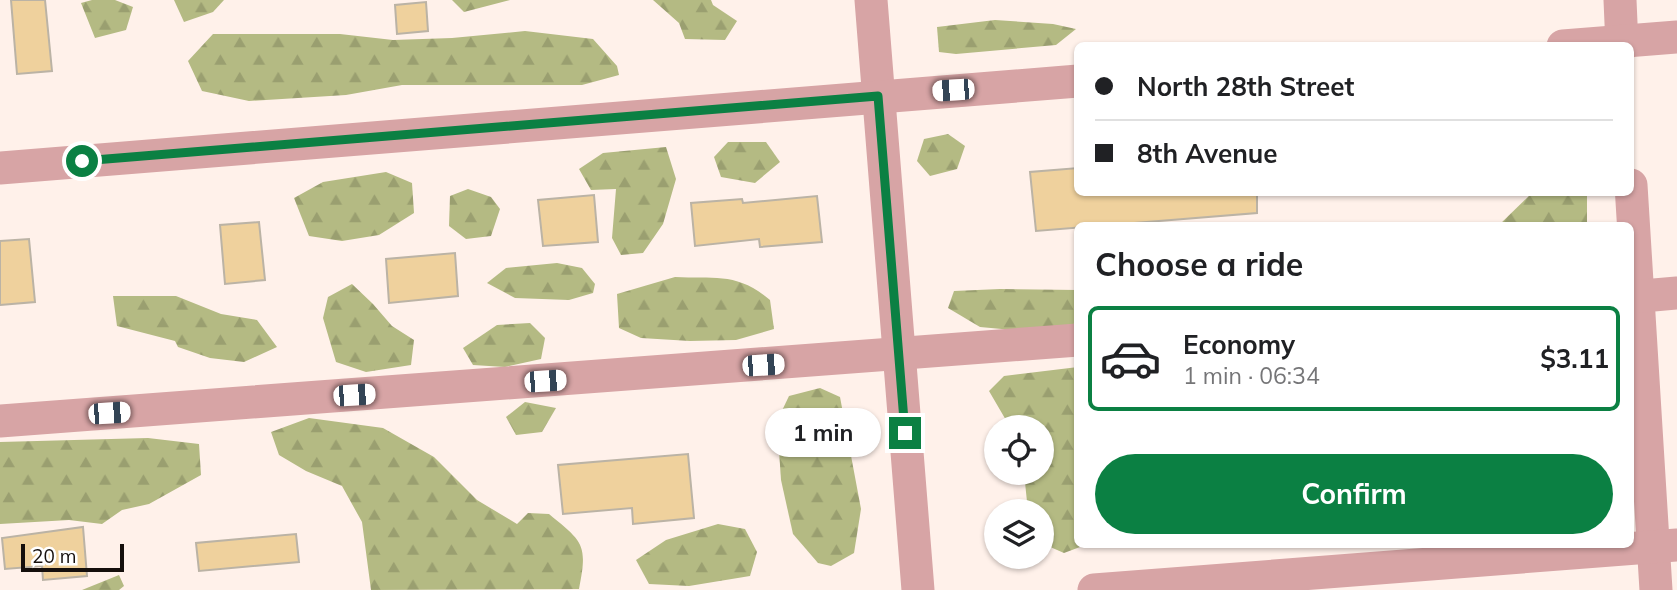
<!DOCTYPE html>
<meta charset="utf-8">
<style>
body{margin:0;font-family:Mulish,sans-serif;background:#f6f6f6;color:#202124;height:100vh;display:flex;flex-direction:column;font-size:26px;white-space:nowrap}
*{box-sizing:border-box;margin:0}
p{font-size:23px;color:#757577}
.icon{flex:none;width:38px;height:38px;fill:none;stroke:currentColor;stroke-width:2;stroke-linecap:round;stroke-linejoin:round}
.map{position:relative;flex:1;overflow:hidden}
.panel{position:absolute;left:1074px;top:222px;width:560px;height:326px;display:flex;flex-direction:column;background:#fff;border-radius:10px;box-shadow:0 2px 5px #0004}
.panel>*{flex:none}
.guide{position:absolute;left:1074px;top:42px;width:560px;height:154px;border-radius:10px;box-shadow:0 2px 5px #0004;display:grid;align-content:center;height:154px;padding:0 21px;background:#fff}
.buttons{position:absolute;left:984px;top:415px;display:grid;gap:14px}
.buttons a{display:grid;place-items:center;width:70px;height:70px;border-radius:50%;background:#fff;box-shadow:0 2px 5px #0004;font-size:35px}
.scale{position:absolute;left:21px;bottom:18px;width:103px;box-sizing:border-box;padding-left:7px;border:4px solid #150f0c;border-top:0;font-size:19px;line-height:24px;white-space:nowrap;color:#150f0c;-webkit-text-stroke:5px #fff;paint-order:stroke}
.end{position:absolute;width:32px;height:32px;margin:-16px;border:9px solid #0b8043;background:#fff;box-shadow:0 0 0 4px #fff}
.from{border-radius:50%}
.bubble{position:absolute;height:49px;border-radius:24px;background:#fff;box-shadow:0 2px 5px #0004;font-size:23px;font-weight:700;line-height:49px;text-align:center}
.car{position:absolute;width:21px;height:42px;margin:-21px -10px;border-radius:9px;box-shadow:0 0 5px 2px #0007;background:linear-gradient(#fff 24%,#345 0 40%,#fff 0 76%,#345 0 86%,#fff 0)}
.guide b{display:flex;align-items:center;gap:24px;height:66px;font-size:26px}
.guide b+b{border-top:2px solid #e0e0e0}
.guide i{width:18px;height:18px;background:#202124}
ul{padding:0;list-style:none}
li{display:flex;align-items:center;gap:21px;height:105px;margin:0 14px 10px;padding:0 7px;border:4px solid transparent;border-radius:10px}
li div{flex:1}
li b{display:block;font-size:26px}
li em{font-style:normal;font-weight:700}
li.selected{border-color:#0b8043}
li>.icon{width:63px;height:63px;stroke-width:1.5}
h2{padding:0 21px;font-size:32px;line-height:84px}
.action{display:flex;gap:14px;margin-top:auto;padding:14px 21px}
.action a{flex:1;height:80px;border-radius:42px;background:#0b8043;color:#fff;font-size:28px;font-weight:700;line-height:80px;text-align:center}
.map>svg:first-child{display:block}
.forest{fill:url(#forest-firs)}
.building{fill:#efd19d;stroke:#bbb3a5;stroke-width:2}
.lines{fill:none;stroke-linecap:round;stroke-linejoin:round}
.minor{stroke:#d7a4a5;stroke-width:33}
.route{stroke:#0b8043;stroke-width:9}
</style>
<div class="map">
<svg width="1677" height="590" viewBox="0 0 1677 590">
<defs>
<pattern id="forest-firs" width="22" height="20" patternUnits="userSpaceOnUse" patternTransform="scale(1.75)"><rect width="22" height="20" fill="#b4ba83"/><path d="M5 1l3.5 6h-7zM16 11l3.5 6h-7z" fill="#9a9f70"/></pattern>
</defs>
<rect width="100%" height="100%" fill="#fff1ea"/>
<g class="forest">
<polygon points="92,0 115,0 133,7 126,30 95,38 81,3"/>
<polygon points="174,0 224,0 213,12 184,22"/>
<polygon points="452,0 510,0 464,12"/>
<polygon points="653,0 711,0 713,5 737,21 725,40 685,39 679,23"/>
<polygon points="995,20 1053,24 1076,29 1056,45 956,54 939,52 937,27"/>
<polygon points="525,31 593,39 617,66 619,75 582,85 402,85 346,95 249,101 202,91 188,61 213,34 340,34 393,40 452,38"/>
<polygon points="948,134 965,146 957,169 930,176 917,161 924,139"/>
<polygon points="728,142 766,142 780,162 755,183 721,177 714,157"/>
<polygon points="666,147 676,179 663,224 643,253 621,255 612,238 616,189 591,190 579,169 603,153"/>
<polygon points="386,172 412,183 414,213 379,235 342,241 309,236 294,198 323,182"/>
<polygon points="468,189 491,197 500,209 491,236 466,239 449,226 450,196"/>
<polygon points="1532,193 1587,193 1587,226 1498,226"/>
<polygon points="557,263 582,268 595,284 593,293 569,300 515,298 487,283 506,268"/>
<path d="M675 277C715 279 737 272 770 300L774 329 736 340 690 341 641 338 619 328 617 294Z"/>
<polygon points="352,284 373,304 392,326 414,340 411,365 366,372 336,362 323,318 328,297"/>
<polygon points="1000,289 1078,290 1078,323 1034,332 980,327 948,308 954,291"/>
<polygon points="113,296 176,296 221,314 257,320 277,347 244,362 210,358 178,347 175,341 117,326"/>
<polygon points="530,323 545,338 541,359 505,367 473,365 463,348 497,325"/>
<polygon points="1078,367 1078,544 1088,544 1064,553 1041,543 1041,511 1028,511 1024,473 1041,472 1041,427 1010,427 989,391 1004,376"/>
<polygon points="820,388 840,397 861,509 854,553 831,566 818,563 793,534 781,480 777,421 789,396"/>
<polygon points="525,402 556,408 542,432 516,435 506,417"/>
<path d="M309 418 383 428 434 457 477 500 517 524 528 513 549 514C583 542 588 544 579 589L371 590 362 522 342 486 306 471 279 455 271 432Z"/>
<polygon points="148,438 199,444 201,475 149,504 122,510 102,524 69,520 0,524 0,442"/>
<polygon points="718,524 745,529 757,552 750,576 689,586 649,584 636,560 666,540"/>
<polygon points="119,575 124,586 119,590 82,590"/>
</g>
<g class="building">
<polygon points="11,0 45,0 52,71 17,74"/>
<polygon points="426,2 428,31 397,34 395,5"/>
<polygon points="1078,168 1078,192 1257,192 1257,213 1036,231 1030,172"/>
<polygon points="594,195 598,242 543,246 538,200"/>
<polygon points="817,196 822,242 760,247 759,239 695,246 691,203 742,199 743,203"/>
<polygon points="259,222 265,280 225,284 220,225"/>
<polygon points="29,239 35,302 0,305 0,241"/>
<polygon points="455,253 458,296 389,303 386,259"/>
<polygon points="688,454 694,518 633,524 632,508 563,514 558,465"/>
<polygon points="83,527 87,576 43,580 42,566 5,569 2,538"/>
<polygon points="296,534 299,562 199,571 196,543"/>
</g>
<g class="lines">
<g class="minor">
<polyline points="871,0 918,590"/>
<polyline points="1620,0 1622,46"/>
<polyline points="1563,46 1677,37"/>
<polyline points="0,168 1078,81"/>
<polyline points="1631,185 1656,590"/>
<polyline points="1631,297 1677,293"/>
<polyline points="0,421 1078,340"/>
<polyline points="1094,590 1677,545"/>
</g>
</g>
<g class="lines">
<polyline class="route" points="82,161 878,96 905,433"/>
</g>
</svg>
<div class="buttons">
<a><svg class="icon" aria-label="locate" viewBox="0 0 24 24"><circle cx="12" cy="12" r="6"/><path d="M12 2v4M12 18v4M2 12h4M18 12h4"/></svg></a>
<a><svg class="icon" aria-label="layers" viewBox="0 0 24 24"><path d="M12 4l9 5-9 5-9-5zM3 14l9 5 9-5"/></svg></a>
</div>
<div class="scale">20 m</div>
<i class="end from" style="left:82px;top:161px"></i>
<i class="end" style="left:905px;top:433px"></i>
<div class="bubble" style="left:765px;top:408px;width:116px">1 min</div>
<i class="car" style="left:953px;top:90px;rotate:266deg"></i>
<i class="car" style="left:763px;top:365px;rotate:86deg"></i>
<i class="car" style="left:545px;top:381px;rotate:86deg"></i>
<i class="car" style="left:354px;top:395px;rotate:86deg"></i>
<i class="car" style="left:109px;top:413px;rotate:86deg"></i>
<div class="guide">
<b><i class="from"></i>North 28th Street</b>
<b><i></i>8th Avenue</b>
</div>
<section class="panel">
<h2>Choose a ride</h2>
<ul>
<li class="selected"><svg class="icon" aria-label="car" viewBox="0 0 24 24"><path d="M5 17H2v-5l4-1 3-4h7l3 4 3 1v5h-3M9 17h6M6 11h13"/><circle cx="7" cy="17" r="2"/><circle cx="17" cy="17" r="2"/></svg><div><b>Economy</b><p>1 min · 06:34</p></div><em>$3.11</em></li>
</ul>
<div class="action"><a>Confirm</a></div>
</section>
</div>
